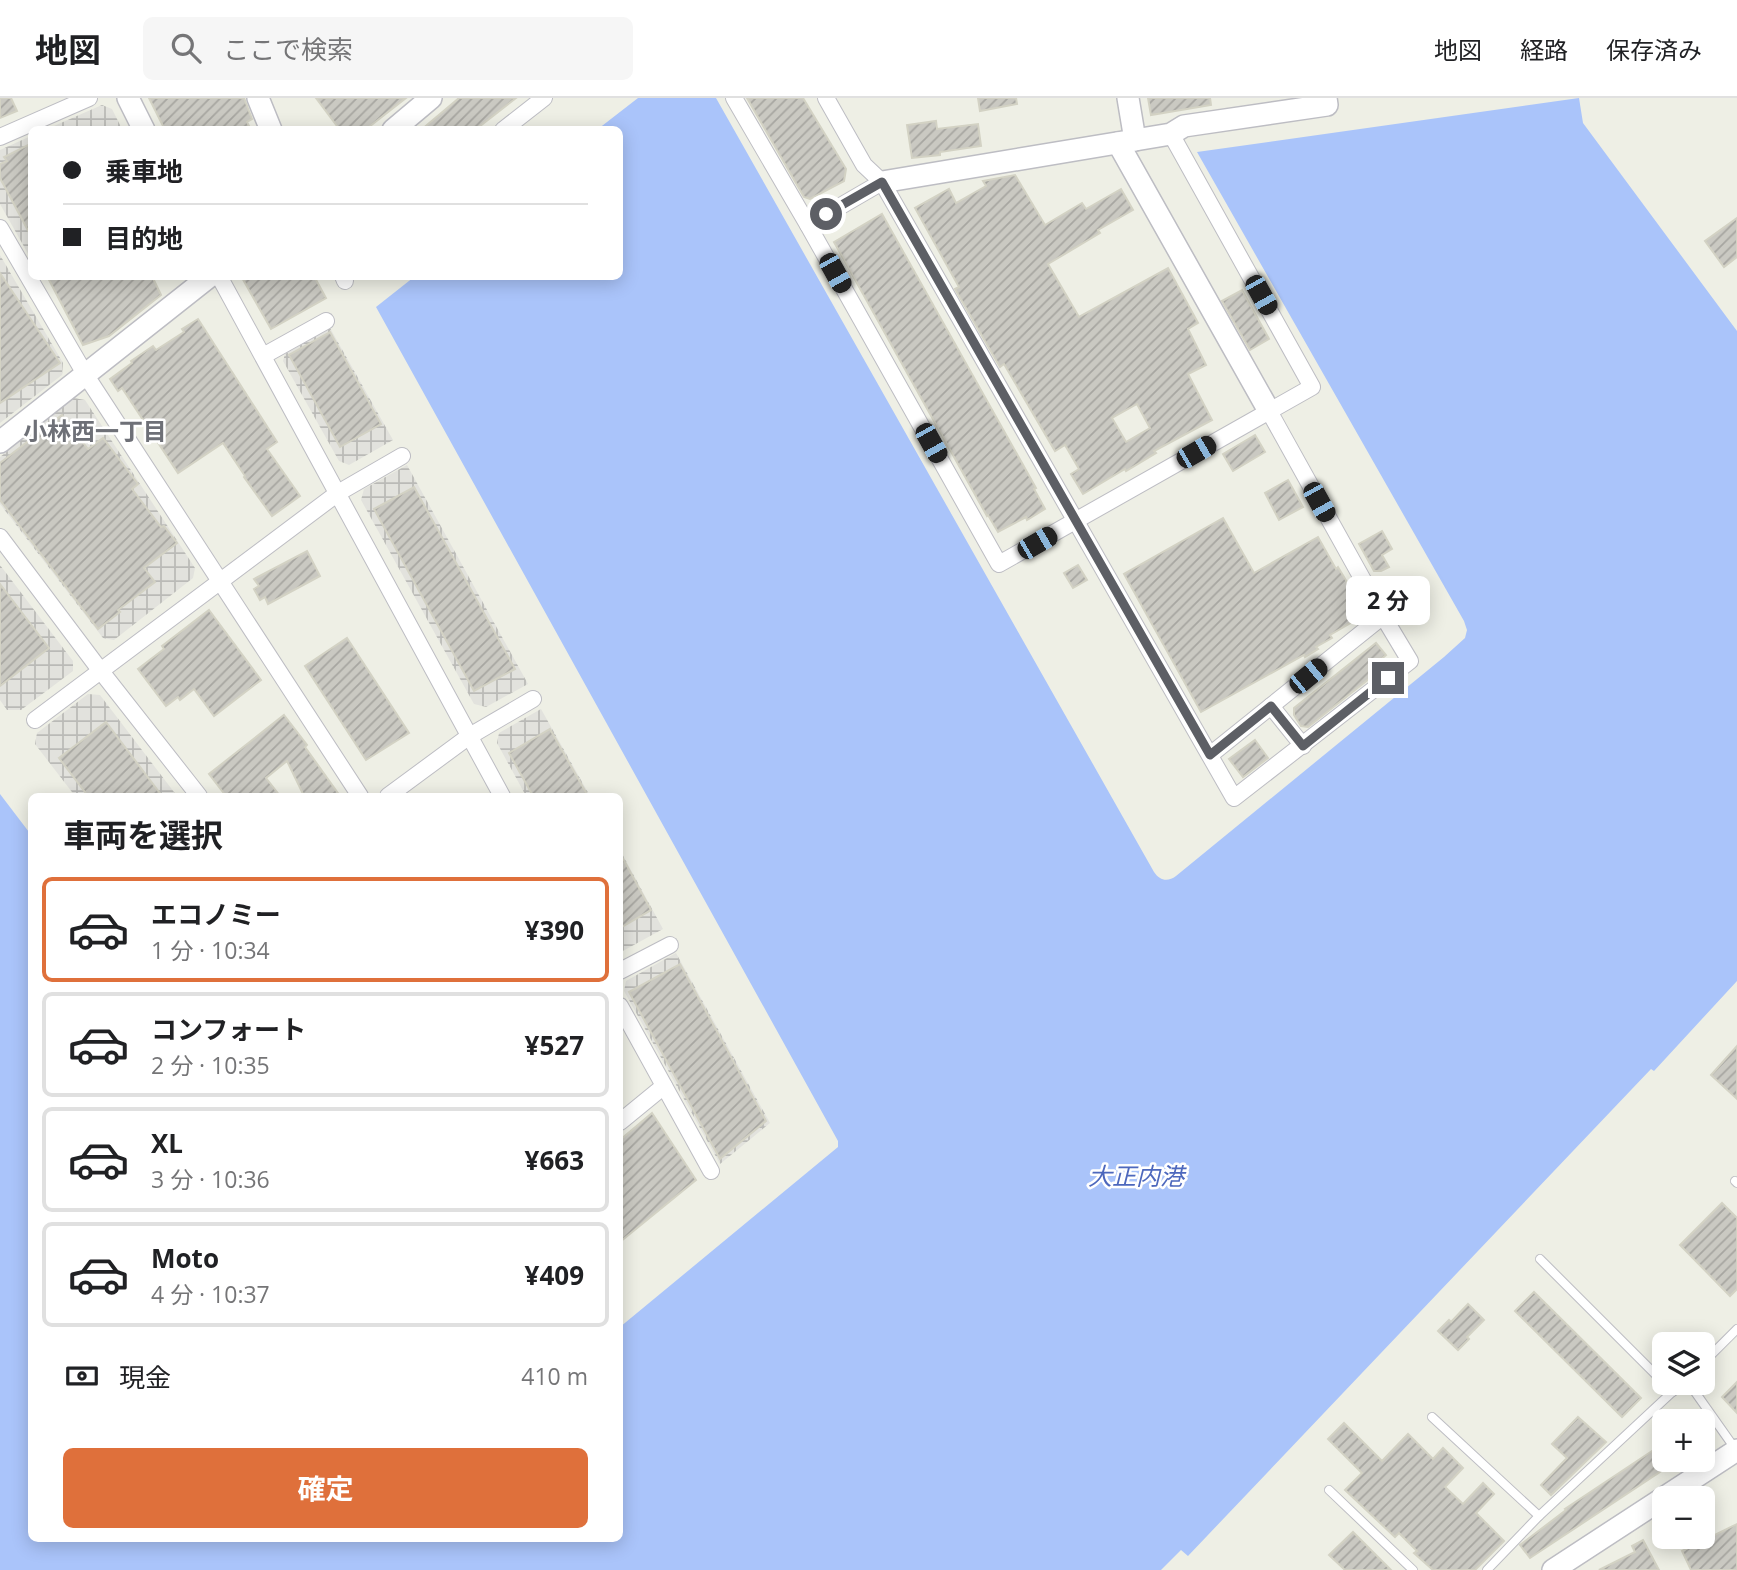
<!DOCTYPE html>
<html lang="ja">
<meta charset="utf-8">
<style>
body{margin:0;font-family:"Open Sans","Noto Sans JP",sans-serif;background:#f6f6f6;color:#202124;height:100vh;display:flex;flex-direction:column;font-size:26px;white-space:nowrap}
*{box-sizing:border-box;margin:0}
p{font-size:23px;color:#757577}
.icon{flex:none;width:38px;height:38px;fill:none;stroke:currentColor;stroke-width:2;stroke-linecap:round;stroke-linejoin:round}
.map{position:relative;flex:1;overflow:hidden}
.drawer{position:absolute;left:28px;top:695px;width:595px;height:749px;display:flex;flex-direction:column;background:#fff;border-radius:10px;box-shadow:0 4px 18px #0003}
.drawer>*{flex:none}
.top-card{position:absolute;left:28px;top:28px;width:595px;height:154px;border-radius:10px;box-shadow:0 4px 18px #0003;display:grid;align-content:center;height:154px;padding:0 35px;background:#fff}
.tools{position:absolute;left:1652px;top:1234px;display:grid;gap:14px}
.tools a{display:grid;place-items:center;width:63px;height:63px;border-radius:10px;background:#fff;box-shadow:0 4px 18px #0003;font-size:35px}
.end{position:absolute;width:32px;height:32px;margin:-16px;border:9px solid #5d5f65;background:#fff;box-shadow:0 0 0 4px #fff}
.from{border-radius:50%}
.bubble{position:absolute;height:49px;border-radius:10px;background:#fff;box-shadow:0 4px 18px #0003;font-size:23px;font-weight:700;line-height:49px;text-align:center}
.car{position:absolute;width:21px;height:42px;margin:-21px -10px;border-radius:9px;box-shadow:0 0 5px 2px #0007;background:linear-gradient(#222 24%,#8ab4d8 0 40%,#222 0 76%,#8ab4d8 0 86%,#222 0)}
.top-card b{display:flex;align-items:center;gap:24px;height:66px;font-size:26px}
.top-card b+b{border-top:2px solid #e0e0e0}
.top-card i{width:18px;height:18px;background:#202124}
ul{padding:0;list-style:none}
li{display:flex;align-items:center;gap:21px;height:105px;margin:0 14px 10px;padding:0 21px;border:4px solid #e0e0e0;border-radius:10px}
li div{flex:1}
li b{display:block;font-size:26px}
li em{font-style:normal;font-weight:700}
li.active{border-color:#df703b}
li>.icon{width:63px;height:63px;stroke-width:1.5}
h2{padding:0 35px;font-size:32px;line-height:84px}
.pay{display:flex;align-items:center;gap:18px;height:77px;padding:0 35px;font-size:26px}
.pay p{margin-inline-start:auto}
.primary-button{display:flex;gap:14px;margin-top:auto;padding:14px 35px}
.primary-button a{flex:1;height:80px;border-radius:10px;background:#df703b;color:#fff;font-size:28px;font-weight:700;line-height:80px;text-align:center}
header{display:flex;align-items:center;gap:42px;box-sizing:border-box;height:98px;padding:0 35px;background:#fff;border-bottom:2px solid #e0e0e0}
header strong{font-size:33px}
nav{display:flex;gap:38px;margin-inline-start:auto;font-size:24px}
.search{width:490px;height:63px;background:#f6f6f6;display:flex;align-items:center;gap:18px;box-sizing:border-box;padding:0 24px;border-radius:10px;color:#757577;font-size:26px}
.map>svg:first-child{display:block}
.industrial{fill:url(#industrial-grid)}
.water{fill:#aac4fa}
.building{fill:url(#building-hatch);stroke:#d3d2c4;stroke-width:2;fill-rule:evenodd}
.lines{fill:none;stroke-linecap:round;stroke-linejoin:round}
.service-casing{stroke:#bdbdc3;stroke-width:10}
.minor-casing{stroke:#bdbdc3;stroke-width:18}
.tertiary-casing{stroke:#bdbdc3;stroke-width:24}
.service{stroke:#fff;stroke-width:8}
.minor{stroke:#fff;stroke-width:16}
.tertiary{stroke:#fff;stroke-width:21}
.route{stroke:#5d5f65;stroke-width:9}
.labels{text-anchor:middle;stroke-width:5;stroke-linejoin:round;paint-order:stroke}
.neighbourhood-label{font-size:24px;font-weight:bold;fill:#6e7077;stroke:#fff}
.water-label{font-size:24px;font-style:italic;fill:#4d68bd;stroke:#fff}
</style>
<header>
<strong>地図</strong>
<div class="search"><svg class="icon" aria-label="search" viewBox="0 0 24 24"><circle cx="10" cy="10" r="6"/><path d="M15 15l6 6"/></svg>ここで検索</div>
<nav><a>地図</a><a>経路</a><a>保存済み</a></nav>
</header>
<div class="map">
<svg width="1737" height="1472" viewBox="0 0 1737 1472">
<defs>
<pattern id="industrial-grid" width="8" height="8" patternUnits="userSpaceOnUse" patternTransform="scale(1.75)"><rect width="8" height="8" fill="#e2e2dd"/><path d="M0 4h8M4 0v8" fill="none" stroke="#babab7"/></pattern>
<pattern id="building-hatch" width="6" height="6" patternUnits="userSpaceOnUse" patternTransform="scale(1.75)"><rect width="6" height="6" fill="#cac9c2"/><path d="M-1 1l2-2M0 6l6-6M5 7l2-2" fill="none" stroke="#a7a6a1"/></pattern>
</defs>
<rect width="100%" height="100%" fill="#eeefe5"/>
<g class="industrial">
<polygon points="102,7 112,11 122,31 47,31"/>
<polygon points="31,38 31,161 0,106 0,52"/>
<polygon points="0,157 63,265 62,277 0,325"/>
<polygon points="330,230 393,342 349,367 339,363 283,263 285,256"/>
<polygon points="74,300 85,302 195,470 193,480 114,542 103,540 0,406 0,359"/>
<polygon points="407,367 528,586 486,609 474,606 361,402 364,391"/>
<polygon points="0,467 73,563 73,573 21,612 7,612 0,602"/>
<polygon points="88,596 100,597 177,698 75,698 35,646 37,635"/>
<polygon points="541,611 590,698 526,698 497,645 499,635"/>
<polygon points="620,752 663,831 621,854 620,854"/>
<polygon points="676,855 770,1025 720,1066 624,893 626,883"/>
</g>
<path class="water" d="M638 0H716L1154 774C1160 783 1168 784 1176 778L1444 559 1465 540 1467 532 1464 523 1197 54 1579 0 1583 25 1737 233V883L1654 973 1651 971 1188 1458 1181 1452 1161 1472H0V696L32 738V1440H620V1229L838 1049V1043L376 209 414 179 620 178V32L598 31Z"/>
<g class="building">
<polygon points="0,0 11,0 17,13 0,20"/>
<polygon points="149,0 244,0 252,21 247,24 251,32 165,32"/>
<polygon points="316,0 406,0 365,32 340,32"/>
<polygon points="459,0 516,0 475,32 421,32"/>
<polygon points="747,0 803,0 846,71 844,83 810,101 804,99"/>
<polygon points="978,0 1016,0 1017,6 980,13"/>
<polygon points="1148,0 1210,0 1211,7 1151,17"/>
<polygon points="936,23 937,31 978,26 981,48 940,54 940,57 912,60 907,27"/>
<polygon points="32,45 32,140 0,80 0,66 7,63 4,59"/>
<path d="M1015 77 1045 127 1082 105 1086 111 1121 91 1133 112 1098 132 1100 135 1048 166 1079 219 1168 170 1198 225 1188 231 1206 267 1188 276 1212 322 1154 353 1156 355 1126 373 1125 371 1083 396 1071 376 1079 371 1065 347 1055 353 1004 266 1000 269 955 191 959 189 915 110 949 91 956 105 986 88 983 83ZM1137 306 1150 330 1126 344 1112 320Z"/>
<polygon points="882,116 1036,390 1034,391 1045,411 1027,422 1026,419 998,434 988,417 987,418 834,144"/>
<polygon points="1737,120 1737,159 1724,169 1705,143"/>
<polygon points="0,175 60,265 0,305"/>
<polygon points="47,178 152,178 161,197 109,238 83,247"/>
<polygon points="241,178 314,178 326,200 271,231"/>
<polygon points="1242,192 1269,241 1250,252 1222,203"/>
<polygon points="198,221 277,344 267,351 300,398 272,418 244,379 245,378 223,345 178,375 122,290 118,293 110,281 132,265 131,263 153,248 156,252 184,234 182,231"/>
<polygon points="330,234 381,326 340,349 289,257"/>
<polygon points="62,317 88,351 103,340 138,386 132,391 161,429 164,428 177,445 144,470 155,484 118,512 120,514 98,531 0,402 0,365"/>
<polygon points="1255,337 1265,354 1233,373 1223,356"/>
<polygon points="1288,382 1303,409 1279,422 1265,395"/>
<polygon points="414,389 515,571 474,593 374,411"/>
<polygon points="1223,420 1254,475 1318,439 1336,471 1338,469 1350,489 1349,490 1361,512 1359,520 1330,537 1332,540 1316,549 1318,551 1305,559 1304,557 1201,614 1124,476"/>
<polygon points="1382,433 1392,451 1382,457 1389,469 1381,473 1374,473 1359,446"/>
<polygon points="307,453 320,478 268,506 265,499 260,502 254,491 259,488 254,481"/>
<polygon points="1078,467 1087,482 1073,490 1064,475"/>
<polygon points="0,486 49,550 0,588"/>
<polygon points="209,512 261,582 214,618 194,591 180,602 178,599 166,608 138,571 164,551 162,548"/>
<polygon points="347,540 409,635 366,662 305,568"/>
<polygon points="1376,545 1386,557 1374,567 1379,573 1308,629 1301,628 1294,617 1294,610"/>
<polygon points="284,617 307,647 305,649 340,698 304,698 287,663 266,680 280,698 226,698 209,676"/>
<polygon points="106,624 162,698 88,698 59,660"/>
<polygon points="550,631 588,698 533,698 509,655"/>
<polygon points="1255,642 1268,660 1243,679 1229,661"/>
<polygon points="620,755 651,812 620,830"/>
<polygon points="680,866 766,1023 720,1061 629,894"/>
<polygon points="1737,948 1737,1001 1711,977"/>
<polygon points="652,1015 696,1082 620,1144 620,1042"/>
<polygon points="1722,1105 1737,1120 1737,1191 1730,1198 1680,1147"/>
<polygon points="1534,1194 1641,1300 1622,1319 1515,1213"/>
<polygon points="1468,1206 1484,1222 1467,1239 1469,1241 1458,1252 1438,1233 1449,1222 1451,1224"/>
<polygon points="1737,1284 1737,1315 1722,1299"/>
<polygon points="1578,1319 1606,1344 1551,1397 1541,1387 1567,1360 1552,1346"/>
<polygon points="1344,1325 1382,1363 1408,1336 1433,1361 1443,1350 1463,1370 1445,1389 1463,1406 1483,1385 1494,1396 1476,1415 1504,1443 1475,1472 1433,1472 1414,1455 1417,1453 1399,1435 1395,1439 1345,1392 1362,1375 1328,1341"/>
<polygon points="1664,1345 1664,1362 1678,1362 1530,1460 1520,1447 1566,1412 1565,1411"/>
<polygon points="1737,1426 1737,1472 1691,1472 1682,1453"/>
<polygon points="1353,1434 1391,1472 1345,1472 1329,1457"/>
<polygon points="1643,1442 1659,1472 1599,1472 1635,1454 1632,1448"/>
</g>
<g class="lines">
<g class="service-casing">
<g id="service">
<polyline points="1735,1083 1737,1085"/>
<polyline points="1540,1161 1673,1294"/>
<polyline points="1703,1265 1737,1231"/>
<polyline points="1688,1284 1736,1352"/>
<polyline points="1432,1319 1539,1418"/>
<polyline points="1329,1392 1413,1472"/>
<polyline points="1487,1472 1539,1418 1683,1284"/>
</g>
</g>
<g class="minor-casing">
<g id="minor">
<polyline points="734,0 808,127 999,466 1312,289 1171,36"/>
<polyline points="826,0 864,67 882,84 1234,700 1410,563 1383,518 1269,313"/>
<polyline points="503,32 544,0"/>
<polyline points="0,39 89,0"/>
<polyline points="808,127 882,84"/>
<polyline points="0,130 85,276 360,698"/>
<polyline points="219,178 502,698"/>
<polyline points="343,178 345,183"/>
<polyline points="263,258 326,223"/>
<polyline points="0,439 100,572 199,698"/>
<polyline points="1271,608 1303,648"/>
<polyline points="35,622 338,395 402,358"/>
<polyline points="1210,657 1383,518"/>
<polyline points="388,698 468,639 533,601"/>
<polyline points="620,873 670,847"/>
<polyline points="620,908 711,1073"/>
<polyline points="620,1024 664,988"/>
</g>
</g>
<g class="tertiary-casing">
<g id="tertiary">
<polyline points="128,0 144,32"/>
<polyline points="258,0 271,32"/>
<polyline points="1128,0 1135,42"/>
<polyline points="393,32 431,0"/>
<polyline points="1118,45 1269,313"/>
<polyline points="882,84 1171,36 1184,28 1327,7 1326,0"/>
<polyline points="0,344 210,178"/>
<polyline points="1553,1472 1737,1352"/>
</g>
</g>
<use href="#service" class="service"/>
<use href="#minor" class="minor"/>
<use href="#tertiary" class="tertiary"/>
</g>
<g class="lines">
<polyline class="route" points="826,116 882,84 1210,657 1271,608 1303,648 1388,580"/>
</g>
<g class="labels">
<g class="neighbourhood-label">
<text x="95" y="342">小林西一丁目</text>
</g>
<g class="water-label">
<text x="1136" y="1087">大正内港</text>
</g>
</g>
</svg>
<div class="tools">
<a><svg class="icon" aria-label="layers" viewBox="0 0 24 24"><path d="M12 4l9 5-9 5-9-5zM3 14l9 5 9-5"/></svg></a>
<a>+</a>
<a>−</a>
</div>
<i class="end from" style="left:826px;top:116px"></i>
<i class="end" style="left:1388px;top:580px"></i>
<div class="bubble" style="left:1346px;top:478px;width:84px">2 分</div>
<i class="car" style="left:835px;top:175px;rotate:151deg"></i>
<i class="car" style="left:1261px;top:197px;rotate:151deg"></i>
<i class="car" style="left:931px;top:345px;rotate:151deg"></i>
<i class="car" style="left:1196px;top:354px;rotate:60deg"></i>
<i class="car" style="left:1319px;top:404px;rotate:151deg"></i>
<i class="car" style="left:1037px;top:445px;rotate:60deg"></i>
<i class="car" style="left:1308px;top:578px;rotate:51deg"></i>
<div class="top-card">
<b><i class="from"></i>乗車地</b>
<b><i></i>目的地</b>
</div>
<section class="drawer">
<h2>車両を選択</h2>
<ul>
<li class="active"><svg class="icon" aria-label="car" viewBox="0 0 24 24"><path d="M5 17H2v-5l4-1 3-4h7l3 4 3 1v5h-3M9 17h6M6 11h13"/><circle cx="7" cy="17" r="2"/><circle cx="17" cy="17" r="2"/></svg><div><b>エコノミー</b><p>1 分 · 10:34</p></div><em>¥390</em></li>
<li><svg class="icon" aria-label="car" viewBox="0 0 24 24"><path d="M5 17H2v-5l4-1 3-4h7l3 4 3 1v5h-3M9 17h6M6 11h13"/><circle cx="7" cy="17" r="2"/><circle cx="17" cy="17" r="2"/></svg><div><b>コンフォート</b><p>2 分 · 10:35</p></div><em>¥527</em></li>
<li><svg class="icon" aria-label="car" viewBox="0 0 24 24"><path d="M5 17H2v-5l4-1 3-4h7l3 4 3 1v5h-3M9 17h6M6 11h13"/><circle cx="7" cy="17" r="2"/><circle cx="17" cy="17" r="2"/></svg><div><b>XL</b><p>3 分 · 10:36</p></div><em>¥663</em></li>
<li><svg class="icon" aria-label="car" viewBox="0 0 24 24"><path d="M5 17H2v-5l4-1 3-4h7l3 4 3 1v5h-3M9 17h6M6 11h13"/><circle cx="7" cy="17" r="2"/><circle cx="17" cy="17" r="2"/></svg><div><b>Moto</b><p>4 分 · 10:37</p></div><em>¥409</em></li>
</ul>
<div class="pay"><svg class="icon" aria-label="cash" viewBox="0 0 24 24"><path d="M3 7h18v10H3z"/><circle cx="12" cy="12" r="2"/></svg>現金<p>410 m</p></div>
<div class="primary-button"><a>確定</a></div>
</section>
</div>
